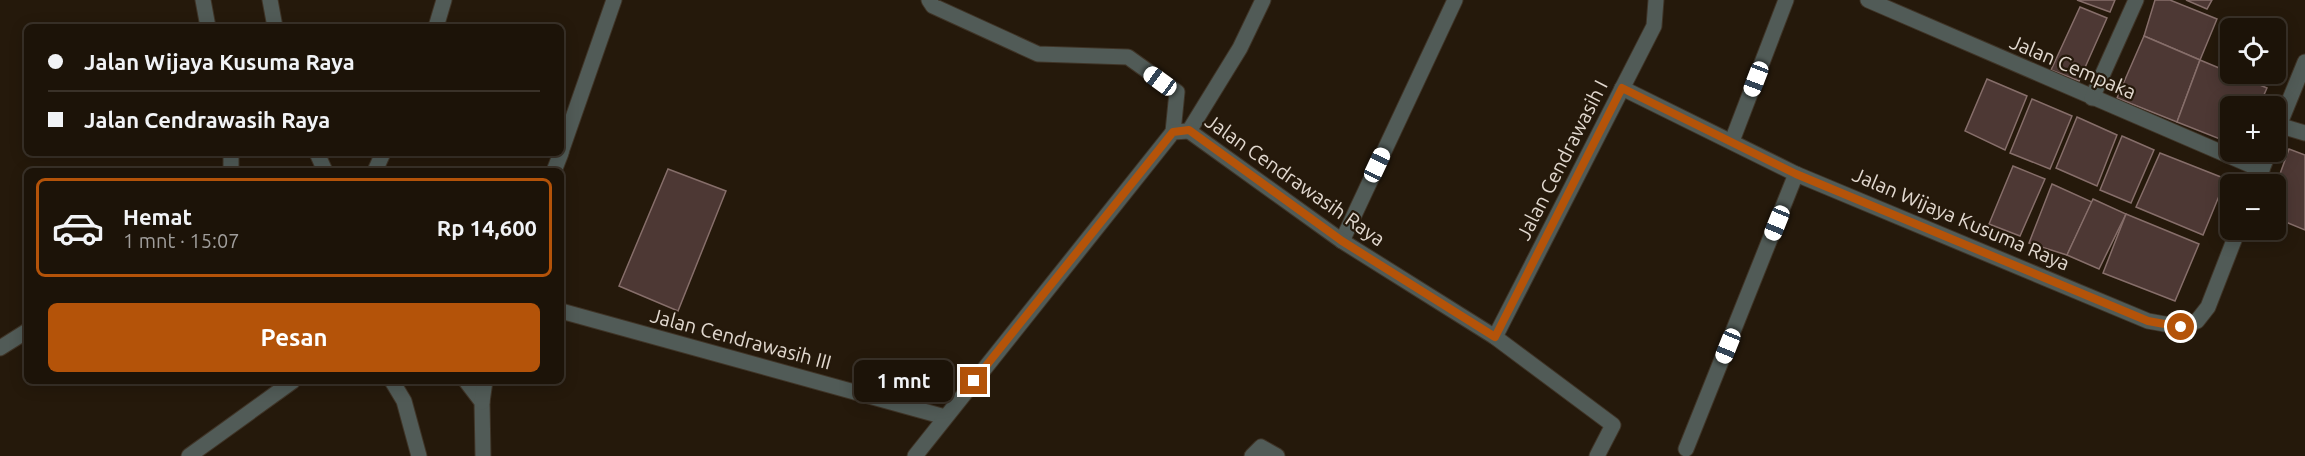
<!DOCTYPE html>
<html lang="id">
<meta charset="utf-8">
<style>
body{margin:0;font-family:Ubuntu,sans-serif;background:#251c12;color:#f1f3f6;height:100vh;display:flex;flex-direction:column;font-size:22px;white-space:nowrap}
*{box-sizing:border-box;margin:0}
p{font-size:20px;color:#a09e9c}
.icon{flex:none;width:33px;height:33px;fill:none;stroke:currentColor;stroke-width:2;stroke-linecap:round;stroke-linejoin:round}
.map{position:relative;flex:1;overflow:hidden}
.sheet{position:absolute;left:24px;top:168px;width:540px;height:216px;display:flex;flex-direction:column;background:#1c1308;border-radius:9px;box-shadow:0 3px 15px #0003,0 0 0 2px #3a3229}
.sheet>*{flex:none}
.top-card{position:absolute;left:24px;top:24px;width:540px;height:132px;border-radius:9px;box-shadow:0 3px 15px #0003,0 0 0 2px #3a3229;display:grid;align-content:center;height:132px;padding:0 24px;background:#1c1308}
.tools{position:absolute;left:2220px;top:18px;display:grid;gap:12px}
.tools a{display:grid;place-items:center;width:66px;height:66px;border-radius:9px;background:#1c1308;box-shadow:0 3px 15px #0003,0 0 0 2px #3a3229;font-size:30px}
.end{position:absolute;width:27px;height:27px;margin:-14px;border:8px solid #b45309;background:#fff;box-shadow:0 0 0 3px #fff}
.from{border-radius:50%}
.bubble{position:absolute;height:42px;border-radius:9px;background:#1c1308;box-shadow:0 3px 15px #0003,0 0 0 2px #3a3229;font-size:20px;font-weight:600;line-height:42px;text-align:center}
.car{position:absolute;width:18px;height:36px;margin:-18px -9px;border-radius:8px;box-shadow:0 0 4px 2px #0007;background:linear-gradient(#fff 24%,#345 0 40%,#fff 0 76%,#345 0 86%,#fff 0)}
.top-card b{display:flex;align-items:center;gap:21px;height:57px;font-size:22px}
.top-card b+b{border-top:2px solid #3a3229}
.top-card i{width:15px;height:15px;background:#f1f3f6}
ul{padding:10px 0 0;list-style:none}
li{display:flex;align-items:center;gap:18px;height:99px;margin:0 12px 9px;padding:0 12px;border:3px solid transparent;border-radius:9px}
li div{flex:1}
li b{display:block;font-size:22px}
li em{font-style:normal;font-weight:600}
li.current{border-color:#b45309}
li>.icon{width:54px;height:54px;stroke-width:1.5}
.primary-button{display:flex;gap:12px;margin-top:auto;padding:12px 24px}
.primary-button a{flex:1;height:69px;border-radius:9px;background:#b45309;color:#fff;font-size:24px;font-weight:600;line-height:69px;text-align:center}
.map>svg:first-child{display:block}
.building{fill:#4d3834;stroke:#866e6a;stroke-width:1.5}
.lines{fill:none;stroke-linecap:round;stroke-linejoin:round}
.street-casing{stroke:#3f3427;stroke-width:17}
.street{stroke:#515b57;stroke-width:15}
.route{stroke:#b45309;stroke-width:8}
.labels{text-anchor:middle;stroke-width:4.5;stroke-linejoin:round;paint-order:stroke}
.street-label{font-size:20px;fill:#e2d9d0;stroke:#25190b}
</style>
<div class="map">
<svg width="2305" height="456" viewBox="0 0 2305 456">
<rect width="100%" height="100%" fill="#25190b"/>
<g class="building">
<polygon points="2077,0 2115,0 2110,12"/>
<polygon points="2155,0 2170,0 2217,19 2200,60 2144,36"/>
<polygon points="2186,0 2212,0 2207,9"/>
<polygon points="2080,7 2107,18 2079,81 2051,70"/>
<polygon points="2144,36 2200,60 2177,122 2117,98"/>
<polygon points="2200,60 2267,88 2259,106 2230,106 2230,143 2177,122"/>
<polygon points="1987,79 2027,96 2005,150 1965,131"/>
<polygon points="2032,99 2072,116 2050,169 2010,153"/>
<polygon points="2077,117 2117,135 2097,186 2056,168"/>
<polygon points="2122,136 2154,150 2131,203 2100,190"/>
<polygon points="2289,149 2305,155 2305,230 2276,218 2276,185"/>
<polygon points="2160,153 2226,179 2203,235 2136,207"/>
<polygon points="2013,166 2045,179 2020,236 1989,224"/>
<polygon points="668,169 726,191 678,311 619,286"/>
<polygon points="2052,184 2092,202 2067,255 2029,243"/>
<polygon points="2093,199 2126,214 2099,269 2067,255"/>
<polygon points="2126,214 2199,244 2175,301 2103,273"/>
</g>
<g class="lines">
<g class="street-casing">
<g id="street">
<polyline points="203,0 208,27"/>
<polyline points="270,0 275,27"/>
<polyline points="929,0 933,6 1038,54 1128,57 1177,92 1173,132"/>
<polyline points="1868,0 2262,170"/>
<polyline points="436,27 444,0"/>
<polyline points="1622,88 1796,174 2148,321 2181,327 2197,321 2208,307 2238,230"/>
<polyline points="2092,98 2136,0"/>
<polyline points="2278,125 2305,133"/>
<polyline points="1189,131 1240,48 1263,0"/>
<polyline points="2276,133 2305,62"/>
<polyline points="1732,141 1786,0"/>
<polyline points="561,152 614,0"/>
<polyline points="231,153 231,171"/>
<polyline points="317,153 325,171"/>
<polyline points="375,171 383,153"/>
<polyline points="554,171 561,153"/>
<polyline points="2256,184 2269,152"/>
<polyline points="1342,241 1455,0"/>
<polyline points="561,311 945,417"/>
<polyline points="1495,337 1654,26 1656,0"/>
<polyline points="0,348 27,331"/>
<polyline points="392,381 404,401 419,456"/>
<polyline points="466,381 482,402 483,456"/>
<polyline points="482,402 485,381"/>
<polyline points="1686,449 1796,174"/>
<polyline points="189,456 293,381"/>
<polyline points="915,456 1173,132 1189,131 1342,241 1495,337 1613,425 1597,456"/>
<polyline points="1252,456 1261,447 1277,456"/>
</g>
</g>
<use href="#street" class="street"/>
</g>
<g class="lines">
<polyline class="route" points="974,381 1173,132 1189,130 1342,241 1495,337 1622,88 1796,174 2148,321 2181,327"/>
</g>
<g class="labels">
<g class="street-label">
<text transform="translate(2073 67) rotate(23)" y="7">Jalan Cempaka</text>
<text transform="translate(1562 160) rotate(-63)" y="7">Jalan Cendrawasih I</text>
<text transform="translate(1295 180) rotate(35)" y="7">Jalan Cendrawasih Raya</text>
<text transform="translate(1961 219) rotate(23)" y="7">Jalan Wijaya Kusuma Raya</text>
<text transform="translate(741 339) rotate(15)" y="7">Jalan Cendrawasih III</text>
</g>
</g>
</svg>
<div class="tools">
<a><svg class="icon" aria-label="locate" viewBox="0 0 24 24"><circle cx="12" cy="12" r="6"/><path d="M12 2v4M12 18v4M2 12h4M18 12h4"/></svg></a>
<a>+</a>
<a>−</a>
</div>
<i class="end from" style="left:2181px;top:327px"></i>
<i class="end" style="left:974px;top:381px"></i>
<div class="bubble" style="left:854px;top:360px;width:99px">1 mnt</div>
<i class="car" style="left:1756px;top:79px;rotate:201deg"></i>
<i class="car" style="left:1160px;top:81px;rotate:306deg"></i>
<i class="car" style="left:1377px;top:165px;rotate:25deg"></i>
<i class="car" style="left:1777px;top:223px;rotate:202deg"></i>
<i class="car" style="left:1728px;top:346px;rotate:202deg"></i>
<div class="top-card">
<b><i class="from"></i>Jalan Wijaya Kusuma Raya</b>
<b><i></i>Jalan Cendrawasih Raya</b>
</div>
<section class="sheet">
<ul>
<li class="current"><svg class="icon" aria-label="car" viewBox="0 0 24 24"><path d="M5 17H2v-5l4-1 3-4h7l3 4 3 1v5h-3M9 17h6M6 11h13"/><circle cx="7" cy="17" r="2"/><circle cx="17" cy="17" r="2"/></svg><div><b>Hemat</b><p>1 mnt · 15:07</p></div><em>Rp 14,600</em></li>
</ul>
<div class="primary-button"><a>Pesan</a></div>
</section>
</div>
